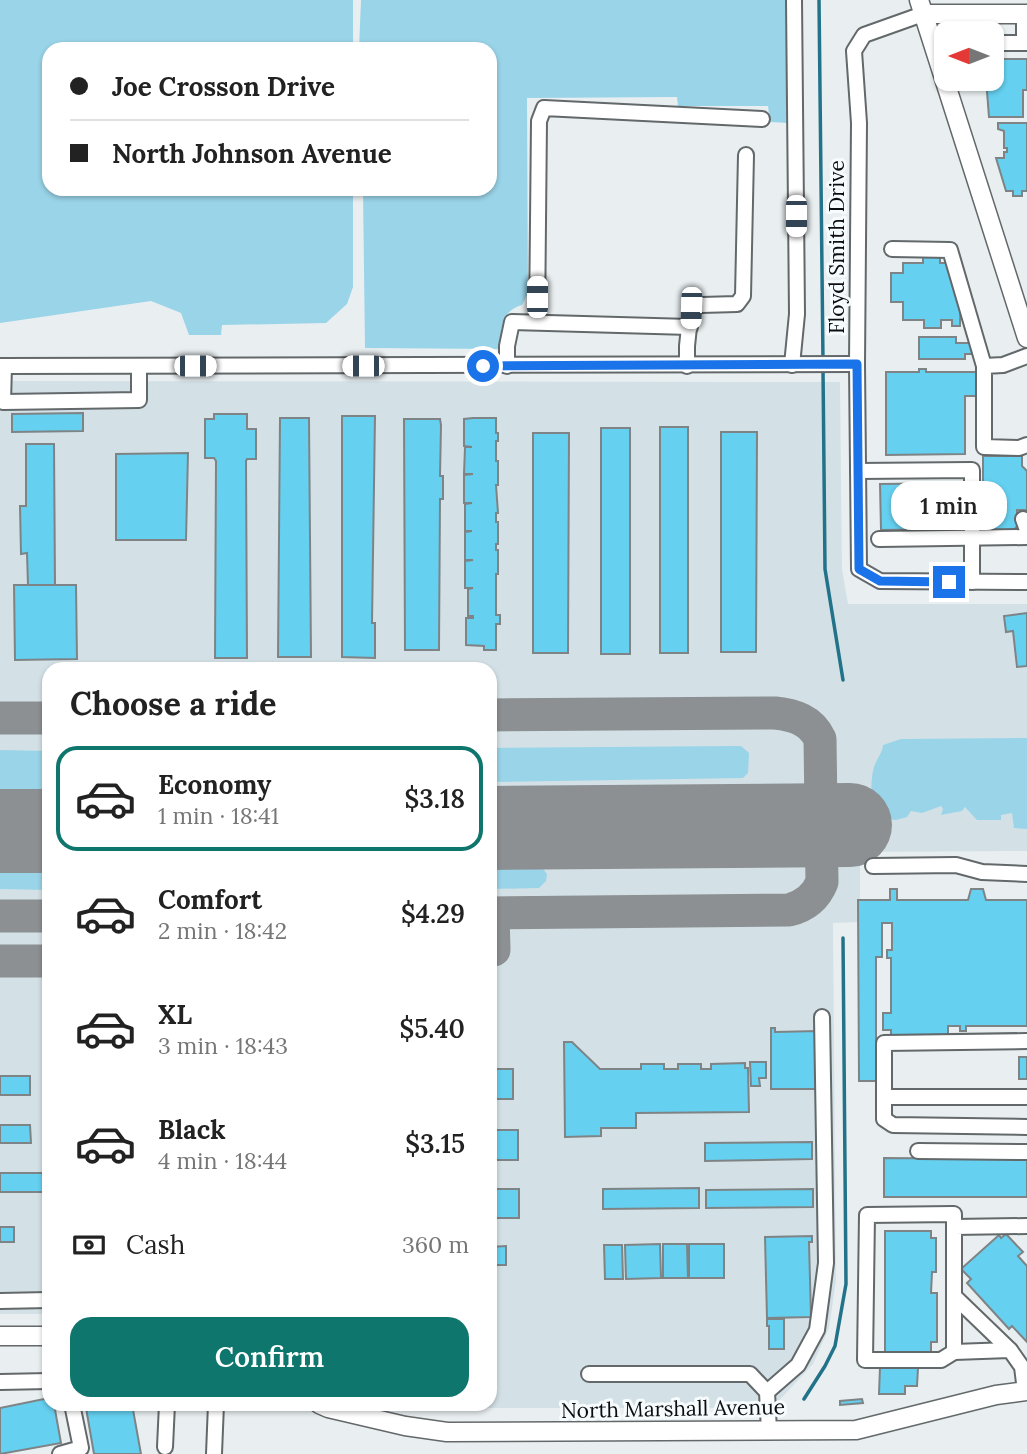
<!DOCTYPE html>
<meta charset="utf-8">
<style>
body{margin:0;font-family:Lora,serif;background:#f6f6f6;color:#222;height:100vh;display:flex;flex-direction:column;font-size:26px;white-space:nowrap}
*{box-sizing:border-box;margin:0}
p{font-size:23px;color:#767676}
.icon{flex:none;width:38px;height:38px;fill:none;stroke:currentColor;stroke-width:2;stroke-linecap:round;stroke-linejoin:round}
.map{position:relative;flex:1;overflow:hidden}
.panel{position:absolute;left:42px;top:662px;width:455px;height:749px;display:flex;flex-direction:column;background:#fff;border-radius:21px;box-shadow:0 2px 5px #0004}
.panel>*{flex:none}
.top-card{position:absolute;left:42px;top:42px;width:455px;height:154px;border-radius:21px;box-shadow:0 2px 5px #0004;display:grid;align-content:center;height:154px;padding:0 28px;background:#fff}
.needle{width:46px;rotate:270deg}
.controls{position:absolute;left:934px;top:21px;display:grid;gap:14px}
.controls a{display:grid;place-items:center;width:70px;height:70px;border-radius:14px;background:#fff;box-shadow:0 2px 5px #0004;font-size:35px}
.end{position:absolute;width:32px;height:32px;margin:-16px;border:9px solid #1a73e8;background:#fff;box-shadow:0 0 0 4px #fff}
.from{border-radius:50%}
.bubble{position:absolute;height:49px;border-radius:21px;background:#fff;box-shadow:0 2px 5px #0004;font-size:23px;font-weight:600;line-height:49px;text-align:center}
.car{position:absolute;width:21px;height:42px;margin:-21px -10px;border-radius:9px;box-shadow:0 0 5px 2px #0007;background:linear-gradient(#fff 24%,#345 0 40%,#fff 0 76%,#345 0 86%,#fff 0)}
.top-card b{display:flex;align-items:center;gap:24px;height:66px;font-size:26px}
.top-card b+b{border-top:2px solid #e0e0e0}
.top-card i{width:18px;height:18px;background:#222}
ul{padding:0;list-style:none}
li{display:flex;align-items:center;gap:21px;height:105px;margin:0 14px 10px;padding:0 14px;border:4px solid transparent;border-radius:21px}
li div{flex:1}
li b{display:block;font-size:26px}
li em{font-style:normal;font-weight:600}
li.selected{border-color:#0f766e}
li>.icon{width:63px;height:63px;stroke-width:1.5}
h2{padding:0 28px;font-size:32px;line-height:84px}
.pay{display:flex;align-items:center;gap:18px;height:77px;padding:0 28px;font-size:26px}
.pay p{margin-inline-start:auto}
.button{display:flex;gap:14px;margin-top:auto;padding:14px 28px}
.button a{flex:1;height:80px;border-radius:21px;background:#0f766e;color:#fff;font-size:28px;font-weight:600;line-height:80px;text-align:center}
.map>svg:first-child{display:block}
.built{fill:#d3e1e6}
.green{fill:#9ad4e8}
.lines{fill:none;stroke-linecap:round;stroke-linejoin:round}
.stream{stroke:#22738a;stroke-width:3.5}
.taxiway{stroke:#8c9092;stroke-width:33}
.runway{stroke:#8c9092;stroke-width:84}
.building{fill:#65d0f0;stroke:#7e8486;stroke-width:2}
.minor-casing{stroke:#63686a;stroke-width:18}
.major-casing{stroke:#63686a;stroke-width:21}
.minor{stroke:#fff;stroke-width:14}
.major{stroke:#fff;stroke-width:18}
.route{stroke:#1a73e8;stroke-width:9}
.labels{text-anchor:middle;stroke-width:6;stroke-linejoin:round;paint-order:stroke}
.street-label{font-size:21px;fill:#0b0d0e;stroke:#f6fcfe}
</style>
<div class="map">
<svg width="1027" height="1454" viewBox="0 0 1027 1454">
<rect width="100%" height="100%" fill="#e9eff1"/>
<polygon class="built" points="0,381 840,382 842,569 848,604 1027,604 1027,851 860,852 860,922 833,923 836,1280 829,1328 813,1364 774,1406 749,1408 461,1408 418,1404 490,1404 490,668 49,668 49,1314 0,1314"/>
<g class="green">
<polygon points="0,0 353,0 353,49 49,49 49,189 353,189 353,287 347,304 326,323 222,325 221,335 189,335 181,313 151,301 0,323"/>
<path d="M361 0H789V123L770 122 768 106H678L677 97 527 98 528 293 522 305C500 311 501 330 500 349L365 348 363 189H490V49H359Z"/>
<path d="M1027 738V829L1014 828 1012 813 1001 815V820H977L965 807 962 811 941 815 943 809 941 806 922 813 911 811 907 817 896 820 872 817C872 802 870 785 873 771 875 760 882 755 883 745L901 739Z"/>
<polygon points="736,746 741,746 749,753 748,773 743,778 490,782 490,748"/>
<polygon points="0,750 49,751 49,792 0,791"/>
<polygon points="490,866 532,866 543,869 547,874 546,881 539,888 490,889"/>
<polygon points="0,871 49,871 49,890 0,889"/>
</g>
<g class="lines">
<g class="stream">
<polyline points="819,0 823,361"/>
<polyline points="823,369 825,569 843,680"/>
<polyline points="804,1399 825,1366 835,1346 846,1284 843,938"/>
</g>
<g class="taxiway">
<path d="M490 715 775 713C794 715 811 720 820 739L822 882C816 897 805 906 789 910L490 913"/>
<polyline points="0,718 49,718"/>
<polyline points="493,913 494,950"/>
<polyline points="0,916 49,916"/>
<polyline points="0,961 49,961"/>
</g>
<g class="runway">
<polyline points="490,828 850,825"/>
<polyline points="0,831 49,831"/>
</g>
</g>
<g class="building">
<polygon points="992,59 1027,59 1027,90 1023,90 1023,117 989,117 986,79 992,79"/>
<polygon points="998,123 1027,123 1027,191 1022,191 1022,196 1013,196 1013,191 1006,191 996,158 1004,158 1004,152 1007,152 1007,148 1004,148 1004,131 998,129"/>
<polygon points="923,255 940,255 940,263 961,263 960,326 952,326 952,320 941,320 941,328 924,328 924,320 903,320 903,302 891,302 891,273 903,273 903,263 923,263"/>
<polygon points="919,337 956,337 956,343 975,343 975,354 965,354 965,359 919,359"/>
<polygon points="919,369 926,369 926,372 979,372 979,396 965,396 965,454 886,455 886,372 919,372"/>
<polygon points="83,413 83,431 12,432 12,414"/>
<polygon points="214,414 247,414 247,429 256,429 256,459 247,459 246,461 247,658 215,658 216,461 214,458 205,458 205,419 214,419"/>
<polygon points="342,416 375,416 372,623 375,623 375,658 342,657"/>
<polygon points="280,418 309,418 311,657 278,657"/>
<polygon points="473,418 496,418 496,433 498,433 498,441 496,441 496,461 498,461 498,485 496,485 498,513 496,513 496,522 498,522 498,544 496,544 496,550 498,550 498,574 496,574 496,615 500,615 500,624 496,624 496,650 484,650 484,646 466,645 466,618 473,618 473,616 468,616 468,589 473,588 465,588 465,561 473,560 465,560 465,532 472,531 465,531 465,504 472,503 464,503 464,475 473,474 464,474 465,447 472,447 464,446 464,419"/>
<polygon points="404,419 440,419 441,425 440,476 443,476 443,499 440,499 439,650 405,650"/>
<rect x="660" y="427" width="28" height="226"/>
<rect x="601" y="428" width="29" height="226"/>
<polygon points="721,432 757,432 756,652 721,652"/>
<polygon points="533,433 569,433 568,653 533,653"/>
<polygon points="26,444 54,444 55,585 28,585 27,553 21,554 20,506 26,506"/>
<polygon points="188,453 186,540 116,540 116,454"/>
<polygon points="983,456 1022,456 1022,466 1027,471 1027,510 1017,510 1017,526 1014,530 983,530"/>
<polygon points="965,483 965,529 881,530 880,484"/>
<polygon points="14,585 76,585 77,659 15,660"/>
<polygon points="1027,613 1027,666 1017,667 1013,631 1006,632 1004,616"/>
<polygon points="890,889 897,889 897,900 968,900 971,889 983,889 986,900 1027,900 1027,1026 966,1026 966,1031 960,1031 960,1026 948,1026 948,1035 926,1035 926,1039 891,1039 891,1030 883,1030 883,1013 891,1013 891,958 887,958 887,950 892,950 892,923 882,923 882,957 876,957 876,1081 859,1081 858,900 890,900"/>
<polygon points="771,1028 775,1028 775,1032 817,1031 818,1089 771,1089"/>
<polygon points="564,1042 572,1042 600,1069 641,1069 641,1064 664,1064 664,1069 678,1069 678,1064 701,1064 701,1069 711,1069 711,1064 745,1063 745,1068 748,1068 749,1112 636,1113 636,1128 601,1128 601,1136 565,1137"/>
<rect x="1019" y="1057" width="8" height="22"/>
<polygon points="750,1062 766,1062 766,1078 759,1078 760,1086 751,1086"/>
<rect x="490" y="1069" width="23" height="30"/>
<rect x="0" y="1076" width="30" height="19"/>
<polygon points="0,1125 30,1125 31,1143 0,1143"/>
<rect x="490" y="1130" width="28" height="30"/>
<polygon points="812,1142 812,1159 705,1161 705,1143"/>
<polygon points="884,1158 1027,1159 1027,1197 884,1197"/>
<rect x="0" y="1173" width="49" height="19"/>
<polygon points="699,1188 699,1208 603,1209 603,1189"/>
<rect x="490" y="1189" width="29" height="29"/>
<polygon points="813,1189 813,1207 706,1208 706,1190"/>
<rect x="0" y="1227" width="14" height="15"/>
<polygon points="885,1231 931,1231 931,1238 936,1238 936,1272 932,1272 931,1293 937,1293 937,1342 931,1342 931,1356 885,1356"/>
<polygon points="1006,1234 1023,1252 1018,1256 1027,1266 1027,1342 1012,1326 1009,1329 967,1283 971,1279 961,1269 999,1235 1001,1238"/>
<polygon points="812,1236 812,1242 809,1242 811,1317 767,1318 765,1237"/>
<polygon points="660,1244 661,1278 626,1279 625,1245"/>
<polygon points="663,1244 687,1244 688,1278 663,1278"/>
<rect x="689" y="1244" width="35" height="34"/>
<polygon points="604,1245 622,1245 623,1279 605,1279"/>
<polygon points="506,1246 506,1265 490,1265 490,1247"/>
<polygon points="767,1319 784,1319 784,1349 769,1349 769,1326 767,1326"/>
<polygon points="880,1367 918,1368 917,1386 905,1386 905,1394 879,1394"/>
<polygon points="49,1398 49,1404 54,1404 61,1443 0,1454 0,1408"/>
<polygon points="862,1399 863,1403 840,1405 840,1401"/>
<polygon points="112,1404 132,1404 141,1454 94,1454 86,1408"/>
</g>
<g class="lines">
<g class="minor-casing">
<g id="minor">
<polyline points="923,14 864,35 854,51 859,123 857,364 859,569 880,581 1027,582"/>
<polyline points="1024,14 1024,43"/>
<polyline points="992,43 1027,43"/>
<polyline points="892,249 950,250 984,366"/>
<polyline points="537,322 539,121 544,108 762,119"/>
<polyline points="1027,356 1003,365 984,366 984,447 1019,448 1027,445"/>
<polyline points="792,365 797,314 794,0"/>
<polyline points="0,366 857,364"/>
<polyline points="4,366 3,402 139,400 139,366"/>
<polyline points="507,366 507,346 512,322 690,327"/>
<polyline points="687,366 687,346 691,308 701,305 737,304 743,296 746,155"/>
<polyline points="858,471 972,470 972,582"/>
<polyline points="1023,519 1027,530"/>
<polyline points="879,539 1027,537"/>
<polyline points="873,866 956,865 982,872 1027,874"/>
<polyline points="1027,1041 884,1043 884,1119 893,1125 1027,1127"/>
<polyline points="884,1097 1027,1097"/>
<polyline points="918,1151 1027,1152"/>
<polyline points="954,1227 954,1214 867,1215 865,1360 941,1360 954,1352"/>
<polyline points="954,1296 1010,1350"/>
<polyline points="0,1301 49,1300"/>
<polyline points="589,1374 750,1374 767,1392 769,1431"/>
<polyline points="0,1382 49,1381"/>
<polyline points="1025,1391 1022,1367 1010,1350 954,1352 954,1227 1027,1226"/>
<polyline points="767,1392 798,1365 817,1330 826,1263 822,1017"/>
<polyline points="165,1447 167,1404"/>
<polyline points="60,1454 81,1448 72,1404"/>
<polyline points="214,1454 216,1404"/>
</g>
</g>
<g class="major-casing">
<g id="major">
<polyline points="919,0 1027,338"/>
<polyline points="923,14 1027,14"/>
<polyline points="0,1336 49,1336"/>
<polyline points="319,1404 328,1408 405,1426 447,1432 856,1430 996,1395 1027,1391"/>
</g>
</g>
<use href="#minor" class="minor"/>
<use href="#major" class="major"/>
</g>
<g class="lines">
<polyline class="route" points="483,366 857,364 859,569 880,581 949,582"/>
</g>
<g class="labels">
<g class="street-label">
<text transform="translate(837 247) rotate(-90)" y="7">Floyd Smith Drive</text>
<text transform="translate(673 1409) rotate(-1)" y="7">North Marshall Avenue</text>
</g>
</g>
</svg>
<div class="controls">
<a><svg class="needle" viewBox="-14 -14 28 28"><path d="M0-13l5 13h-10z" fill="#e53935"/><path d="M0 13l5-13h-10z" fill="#767676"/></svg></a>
</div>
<i class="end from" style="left:483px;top:366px"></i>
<i class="end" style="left:949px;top:582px"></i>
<div class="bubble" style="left:891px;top:481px;width:116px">1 min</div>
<i class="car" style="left:796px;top:216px;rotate:180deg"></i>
<i class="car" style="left:537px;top:297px;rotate:0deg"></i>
<i class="car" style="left:691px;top:308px;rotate:182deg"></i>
<i class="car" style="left:195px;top:366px;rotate:90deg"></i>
<i class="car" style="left:363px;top:366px;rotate:270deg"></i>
<div class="top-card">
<b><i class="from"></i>Joe Crosson Drive</b>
<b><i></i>North Johnson Avenue</b>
</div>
<section class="panel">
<h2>Choose a ride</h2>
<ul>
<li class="selected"><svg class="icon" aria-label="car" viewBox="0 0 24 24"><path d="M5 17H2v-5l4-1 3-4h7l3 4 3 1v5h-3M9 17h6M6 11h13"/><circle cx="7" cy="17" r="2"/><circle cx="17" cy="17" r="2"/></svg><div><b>Economy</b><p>1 min · 18:41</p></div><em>$3.18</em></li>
<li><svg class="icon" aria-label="car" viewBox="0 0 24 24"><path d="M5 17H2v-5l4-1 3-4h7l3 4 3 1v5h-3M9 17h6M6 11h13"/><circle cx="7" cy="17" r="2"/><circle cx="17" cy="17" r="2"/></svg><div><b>Comfort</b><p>2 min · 18:42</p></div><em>$4.29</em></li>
<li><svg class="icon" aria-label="car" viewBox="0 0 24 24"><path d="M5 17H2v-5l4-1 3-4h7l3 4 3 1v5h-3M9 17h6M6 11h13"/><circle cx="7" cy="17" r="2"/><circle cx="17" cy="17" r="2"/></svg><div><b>XL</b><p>3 min · 18:43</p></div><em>$5.40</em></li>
<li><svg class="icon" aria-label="car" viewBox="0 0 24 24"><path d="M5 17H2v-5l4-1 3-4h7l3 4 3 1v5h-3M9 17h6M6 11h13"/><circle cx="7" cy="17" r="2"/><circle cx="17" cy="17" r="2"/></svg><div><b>Black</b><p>4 min · 18:44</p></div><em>$3.15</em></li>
</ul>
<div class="pay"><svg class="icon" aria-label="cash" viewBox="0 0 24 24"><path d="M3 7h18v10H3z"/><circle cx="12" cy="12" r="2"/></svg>Cash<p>360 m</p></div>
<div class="button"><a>Confirm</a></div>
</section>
</div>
